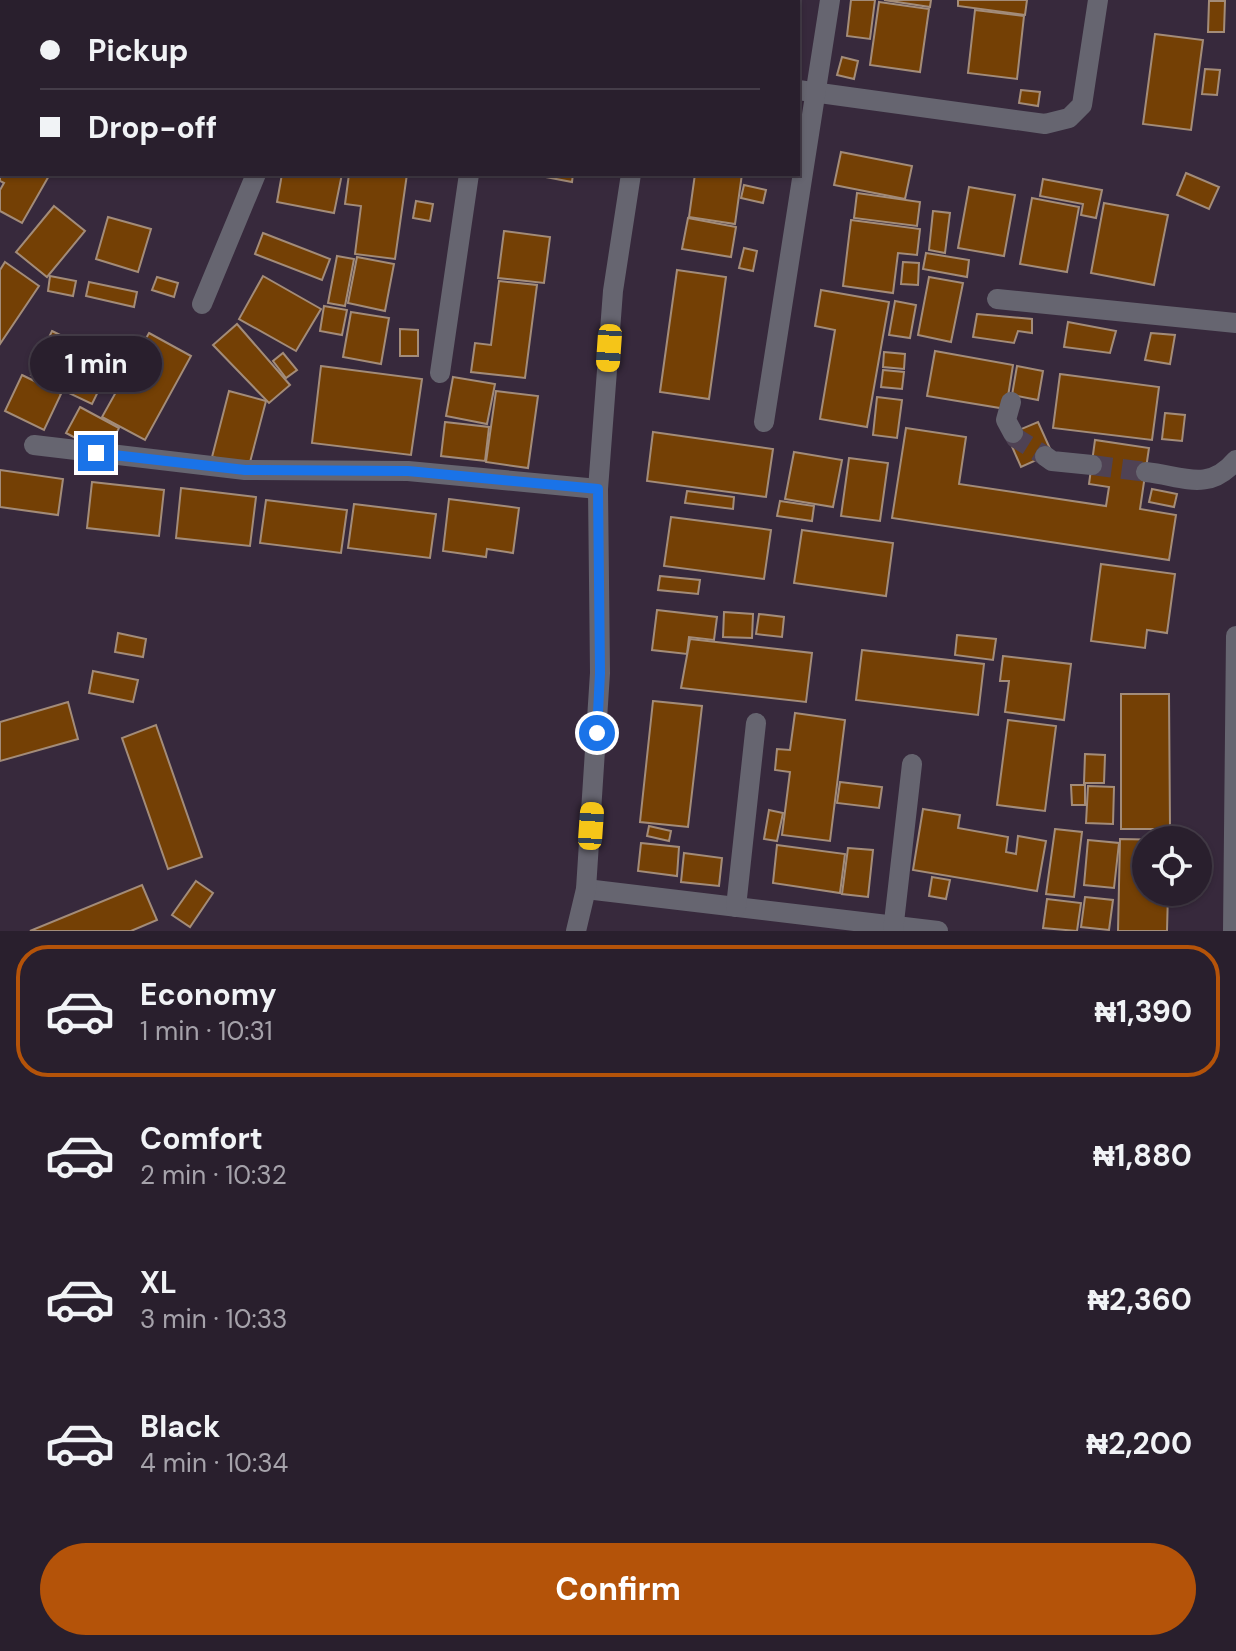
<!DOCTYPE html>
<meta charset="utf-8">
<style>
body{margin:0;font-family:"DM Sans",sans-serif;background:#312735;color:#f1f3f6;height:100vh;display:flex;flex-direction:column;font-size:30px;white-space:nowrap}
*{box-sizing:border-box;margin:0}
p{font-size:26px;color:#a5a2aa}
.icon{flex:none;width:44px;height:44px;fill:none;stroke:currentColor;stroke-width:2;stroke-linecap:round;stroke-linejoin:round}
.map{position:relative;height:931px;overflow:hidden}
.sheet{display:flex;flex-direction:column;background:#291f2d;flex:1}
.sheet>*{flex:none}
.banner{position:absolute;left:0px;top:0px;width:800px;height:176px;box-shadow:0 2px 6px #0004,0 0 0 2px #453d49;display:grid;align-content:center;height:176px;padding:0 40px;background:#291f2d}
.tools{position:absolute;left:1132px;top:826px;display:grid;gap:16px}
.tools a{display:grid;place-items:center;width:80px;height:80px;border-radius:50%;background:#291f2d;box-shadow:0 2px 6px #0004,0 0 0 2px #453d49;font-size:40px}
.end{position:absolute;width:36px;height:36px;margin:-18px;border:10px solid #1a73e8;background:#fff;box-shadow:0 0 0 4px #fff}
.from{border-radius:50%}
.bubble{position:absolute;height:56px;border-radius:28px;background:#291f2d;box-shadow:0 2px 6px #0004,0 0 0 2px #453d49;font-size:26px;font-weight:700;line-height:56px;text-align:center}
.car{position:absolute;width:24px;height:48px;margin:-24px -12px;border-radius:10px;box-shadow:0 0 6px 2px #0007;background:linear-gradient(#f5c518 24%,#345 0 40%,#f5c518 0 76%,#345 0 86%,#f5c518 0)}
.banner b{display:flex;align-items:center;gap:28px;height:76px;font-size:30px}
.banner b+b{border-top:2px solid #453d49}
.banner i{width:20px;height:20px;background:#f1f3f6}
ul{padding:14px 0 0;list-style:none}
li{display:flex;align-items:center;gap:24px;height:132px;margin:0 16px 12px;padding:0 24px;border:4px solid transparent;border-radius:32px}
li div{flex:1}
li b{display:block;font-size:30px}
li em{font-style:normal;font-weight:700}
li.on{border-color:#b45309}
li>.icon{width:72px;height:72px;stroke-width:1.5}
.action{display:flex;gap:16px;margin-top:auto;padding:16px 40px}
.action a{flex:1;height:92px;border-radius:48px;background:#b45309;color:#fff;font-size:32px;font-weight:700;line-height:92px;text-align:center}
.map>svg:first-child{display:block}
.building{fill:#744005;stroke:#a38c79;stroke-width:2}
.lines{fill:none;stroke-linecap:round;stroke-linejoin:round}
.minor-tunnel{stroke:#4f4254;stroke-width:20;stroke-dasharray:20 10;stroke-linecap:butt}
.minor{stroke:#666570;stroke-width:20}
.route{stroke:#1a73e8;stroke-width:10}
</style>
<div class="map">
<svg width="1236" height="931" viewBox="0 0 1236 931">
<rect width="100%" height="100%" fill="#37293c"/>
<g class="building">
<polygon points="851,0 875,0 870,39 847,36"/>
<polygon points="884,0 931,0 930,7"/>
<polygon points="958,0 1027,0 1025,15 958,6"/>
<polygon points="1209,1 1225,1 1224,32 1208,32"/>
<polygon points="879,2 929,9 920,72 870,65"/>
<polygon points="975,10 1024,16 1017,79 968,73"/>
<polygon points="1155,34 1203,40 1191,130 1143,124"/>
<polygon points="842,57 858,61 854,79 837,75"/>
<polygon points="1205,69 1220,70 1217,95 1202,94"/>
<polygon points="1021,90 1040,92 1038,106 1019,103"/>
<polygon points="0,102 2,174 50,174 22,223 0,211 0,190 4,183 0,181"/>
<polygon points="841,152 912,166 905,199 834,185"/>
<polygon points="1186,173 1219,187 1209,209 1177,195"/>
<polygon points="282,174 342,174 334,213 277,202"/>
<polygon points="349,174 407,174 395,259 355,254 361,206 345,204"/>
<polygon points="530,174 573,174 572,182"/>
<polygon points="695,174 742,174 735,224 689,217"/>
<polygon points="1043,179 1102,190 1096,218 1081,215 1083,204 1040,196"/>
<polygon points="744,185 766,190 763,203 741,198"/>
<polygon points="969,187 1015,195 1004,256 958,248"/>
<polygon points="857,193 920,202 917,226 854,218"/>
<polygon points="1032,198 1079,207 1067,272 1020,264"/>
<polygon points="416,201 433,204 430,221 413,218"/>
<polygon points="1104,203 1168,215 1154,285 1091,273"/>
<polygon points="54,206 85,231 47,277 16,252"/>
<polygon points="933,211 950,213 945,253 929,250"/>
<polygon points="108,217 151,229 138,272 96,259"/>
<polygon points="688,218 736,227 731,257 682,249"/>
<polygon points="851,220 920,229 917,255 898,253 893,293 843,286"/>
<polygon points="504,231 550,237 544,283 498,278"/>
<polygon points="263,233 330,259 322,280 255,254"/>
<polygon points="744,248 757,251 753,271 739,268"/>
<polygon points="926,253 969,260 967,277 923,269"/>
<polygon points="337,256 354,259 345,306 328,303"/>
<polygon points="357,257 394,264 385,311 348,303"/>
<polygon points="5,262 39,286 0,344 0,270"/>
<polygon points="903,262 919,263 918,285 901,284"/>
<polygon points="677,270 726,277 709,399 660,392"/>
<polygon points="50,276 76,281 73,296 48,291"/>
<polygon points="263,276 321,309 296,351 239,319"/>
<polygon points="157,277 178,283 174,297 152,290"/>
<polygon points="929,277 963,283 951,342 918,335"/>
<polygon points="499,281 537,285 525,378 471,372 475,343 491,345"/>
<polygon points="89,282 137,292 134,307 86,296"/>
<polygon points="821,290 889,302 867,427 820,419 835,330 815,326"/>
<polygon points="895,301 916,305 910,338 889,335"/>
<polygon points="324,306 347,310 342,335 320,331"/>
<polygon points="351,312 389,318 381,364 343,357"/>
<polygon points="977,314 1032,319 1032,333 1018,331 1014,343 973,337"/>
<polygon points="1068,322 1116,331 1110,353 1064,347"/>
<polygon points="237,324 290,385 269,403 213,345"/>
<polygon points="400,329 418,330 418,356 400,356"/>
<polygon points="52,331 113,361 92,404 31,375"/>
<polygon points="149,333 191,356 145,440 102,417"/>
<polygon points="1151,333 1175,335 1170,364 1145,360"/>
<polygon points="935,351 1013,365 1006,409 927,396"/>
<polygon points="884,352 905,354 904,369 883,367"/>
<polygon points="283,353 297,370 286,378 273,361"/>
<polygon points="321,366 422,379 411,455 312,443"/>
<polygon points="1017,366 1043,371 1038,400 1012,395"/>
<polygon points="883,370 904,372 902,389 881,387"/>
<polygon points="1060,374 1159,387 1152,440 1053,428"/>
<polygon points="22,375 61,394 44,430 5,411"/>
<polygon points="453,377 495,384 487,424 446,416"/>
<polygon points="229,391 266,401 249,466 212,457"/>
<polygon points="496,391 538,396 528,468 486,462"/>
<polygon points="877,397 902,400 897,438 873,435"/>
<polygon points="80,407 119,428 106,454 66,433"/>
<polygon points="1165,413 1185,415 1182,441 1162,439"/>
<polygon points="445,422 489,427 485,461 441,456"/>
<polygon points="1038,422 1052,453 1021,467 1007,435"/>
<polygon points="906,428 966,437 959,484 1106,506 1109,487 1089,484 1095,440 1149,448 1140,509 1176,515 1169,560 892,518"/>
<polygon points="653,432 773,449 766,497 647,481"/>
<polygon points="794,452 842,460 833,507 785,499"/>
<polygon points="849,458 888,463 880,521 841,516"/>
<polygon points="0,470 63,479 58,515 0,507"/>
<polygon points="92,482 164,490 159,536 87,528"/>
<polygon points="181,488 256,497 250,546 176,538"/>
<polygon points="1152,489 1177,494 1174,507 1149,502"/>
<polygon points="687,491 734,497 733,509 685,503"/>
<polygon points="449,499 519,508 513,553 487,549 486,557 443,551"/>
<polygon points="266,500 347,510 341,553 260,543"/>
<polygon points="780,501 814,506 812,521 777,516"/>
<polygon points="354,504 436,514 430,558 348,548"/>
<polygon points="671,517 771,530 764,579 664,566"/>
<polygon points="802,530 893,543 886,596 794,583"/>
<polygon points="1101,564 1175,574 1167,633 1147,630 1145,648 1091,641"/>
<polygon points="660,576 700,580 698,594 658,590"/>
<polygon points="657,610 717,617 714,640 689,637 687,654 652,650"/>
<polygon points="724,612 753,614 752,638 723,637"/>
<polygon points="759,614 784,617 782,637 756,634"/>
<polygon points="118,633 146,639 143,657 115,652"/>
<polygon points="957,635 996,639 993,660 955,655"/>
<polygon points="690,639 812,653 806,702 681,688"/>
<polygon points="862,650 984,664 978,715 856,700"/>
<polygon points="1003,656 1071,664 1064,720 1005,712 1009,681 1000,681"/>
<polygon points="93,671 138,680 133,702 89,693"/>
<polygon points="1121,694 1169,694 1170,829 1121,829"/>
<polygon points="653,701 702,706 688,827 640,822"/>
<polygon points="68,702 78,739 0,761 0,722"/>
<polygon points="795,713 845,720 830,841 782,835 790,772 775,770 777,749 790,750"/>
<polygon points="1008,720 1056,726 1045,811 997,805"/>
<polygon points="156,725 202,857 168,869 122,738"/>
<polygon points="1085,754 1105,755 1104,783 1084,783"/>
<polygon points="840,782 882,787 879,808 837,803"/>
<polygon points="1071,785 1085,785 1085,805 1072,805"/>
<polygon points="1088,786 1114,787 1113,824 1086,823"/>
<polygon points="923,809 960,815 958,828 1008,837 1006,852 1016,854 1018,836 1046,841 1037,891 913,870"/>
<polygon points="769,810 783,813 777,841 764,839"/>
<polygon points="649,826 671,831 669,841 647,836"/>
<polygon points="1055,829 1082,832 1074,897 1046,894"/>
<polygon points="1120,839 1169,840 1146,840 1146,892 1168,892 1167,931 1118,931"/>
<polygon points="1088,840 1119,843 1114,888 1084,885"/>
<polygon points="641,843 679,847 677,876 638,871"/>
<polygon points="777,845 845,854 840,893 773,883"/>
<polygon points="848,848 873,850 868,897 842,894"/>
<polygon points="684,853 722,858 719,886 681,882"/>
<polygon points="932,877 950,880 946,899 929,896"/>
<polygon points="196,881 213,893 190,927 172,915"/>
<polygon points="142,885 157,920 131,931 30,931"/>
<polygon points="1085,897 1113,900 1109,930 1081,927"/>
<polygon points="1047,899 1081,903 1077,931 1043,928"/>
</g>
<g class="lines">
<g class="minor-tunnel">
<polyline points="1013,433 1016,438 1045,456"/>
<polyline points="1092,465 1146,472"/>
</g>
<g class="minor">
<polyline points="138,0 152,2"/>
<polyline points="8,2 9,0"/>
<polyline points="217,2 218,0"/>
<polyline points="495,2 495,0"/>
<polyline points="656,2 657,0"/>
<polyline points="0,20 2,16"/>
<polyline points="798,90 1045,124 1069,118 1082,105 1098,0"/>
<polyline points="997,299 1236,323"/>
<polyline points="202,304 256,174"/>
<polyline points="440,373 469,174"/>
<polyline points="1011,402 1006,420 1013,433"/>
<polyline points="764,422 830,0"/>
<polyline points="34,445 245,470 408,471 598,489"/>
<polyline points="1045,456 1052,461 1092,465"/>
<path d="M1146 472C1183 476 1208 493 1236 460"/>
<polyline points="586,889 938,931"/>
<polyline points="736,907 756,723"/>
<polyline points="576,931 586,889 600,673 598,489 613,291 631,174"/>
<polyline points="893,931 912,764"/>
<polyline points="1233,931 1236,636"/>
</g>
</g>
<g class="lines">
<polyline class="route" points="96,453 245,470 408,471 598,489 600,673 597,733"/>
</g>
</svg>
<div class="tools">
<a><svg class="icon" aria-label="locate" viewBox="0 0 24 24"><circle cx="12" cy="12" r="6"/><path d="M12 2v4M12 18v4M2 12h4M18 12h4"/></svg></a>
</div>
<i class="end from" style="left:597px;top:733px"></i>
<i class="end" style="left:96px;top:453px"></i>
<div class="bubble" style="left:30px;top:336px;width:132px">1 min</div>
<i class="car" style="left:609px;top:348px;rotate:184deg"></i>
<i class="car" style="left:591px;top:826px;rotate:4deg"></i>
<div class="banner">
<b><i class="from"></i>Pickup</b>
<b><i></i>Drop-off</b>
</div>
</div>
<section class="sheet">
<ul>
<li class="on"><svg class="icon" aria-label="car" viewBox="0 0 24 24"><path d="M5 17H2v-5l4-1 3-4h7l3 4 3 1v5h-3M9 17h6M6 11h13"/><circle cx="7" cy="17" r="2"/><circle cx="17" cy="17" r="2"/></svg><div><b>Economy</b><p>1 min · 10:31</p></div><em>₦1,390</em></li>
<li><svg class="icon" aria-label="car" viewBox="0 0 24 24"><path d="M5 17H2v-5l4-1 3-4h7l3 4 3 1v5h-3M9 17h6M6 11h13"/><circle cx="7" cy="17" r="2"/><circle cx="17" cy="17" r="2"/></svg><div><b>Comfort</b><p>2 min · 10:32</p></div><em>₦1,880</em></li>
<li><svg class="icon" aria-label="car" viewBox="0 0 24 24"><path d="M5 17H2v-5l4-1 3-4h7l3 4 3 1v5h-3M9 17h6M6 11h13"/><circle cx="7" cy="17" r="2"/><circle cx="17" cy="17" r="2"/></svg><div><b>XL</b><p>3 min · 10:33</p></div><em>₦2,360</em></li>
<li><svg class="icon" aria-label="car" viewBox="0 0 24 24"><path d="M5 17H2v-5l4-1 3-4h7l3 4 3 1v5h-3M9 17h6M6 11h13"/><circle cx="7" cy="17" r="2"/><circle cx="17" cy="17" r="2"/></svg><div><b>Black</b><p>4 min · 10:34</p></div><em>₦2,200</em></li>
</ul>
<div class="action"><a>Confirm</a></div>
</section>
